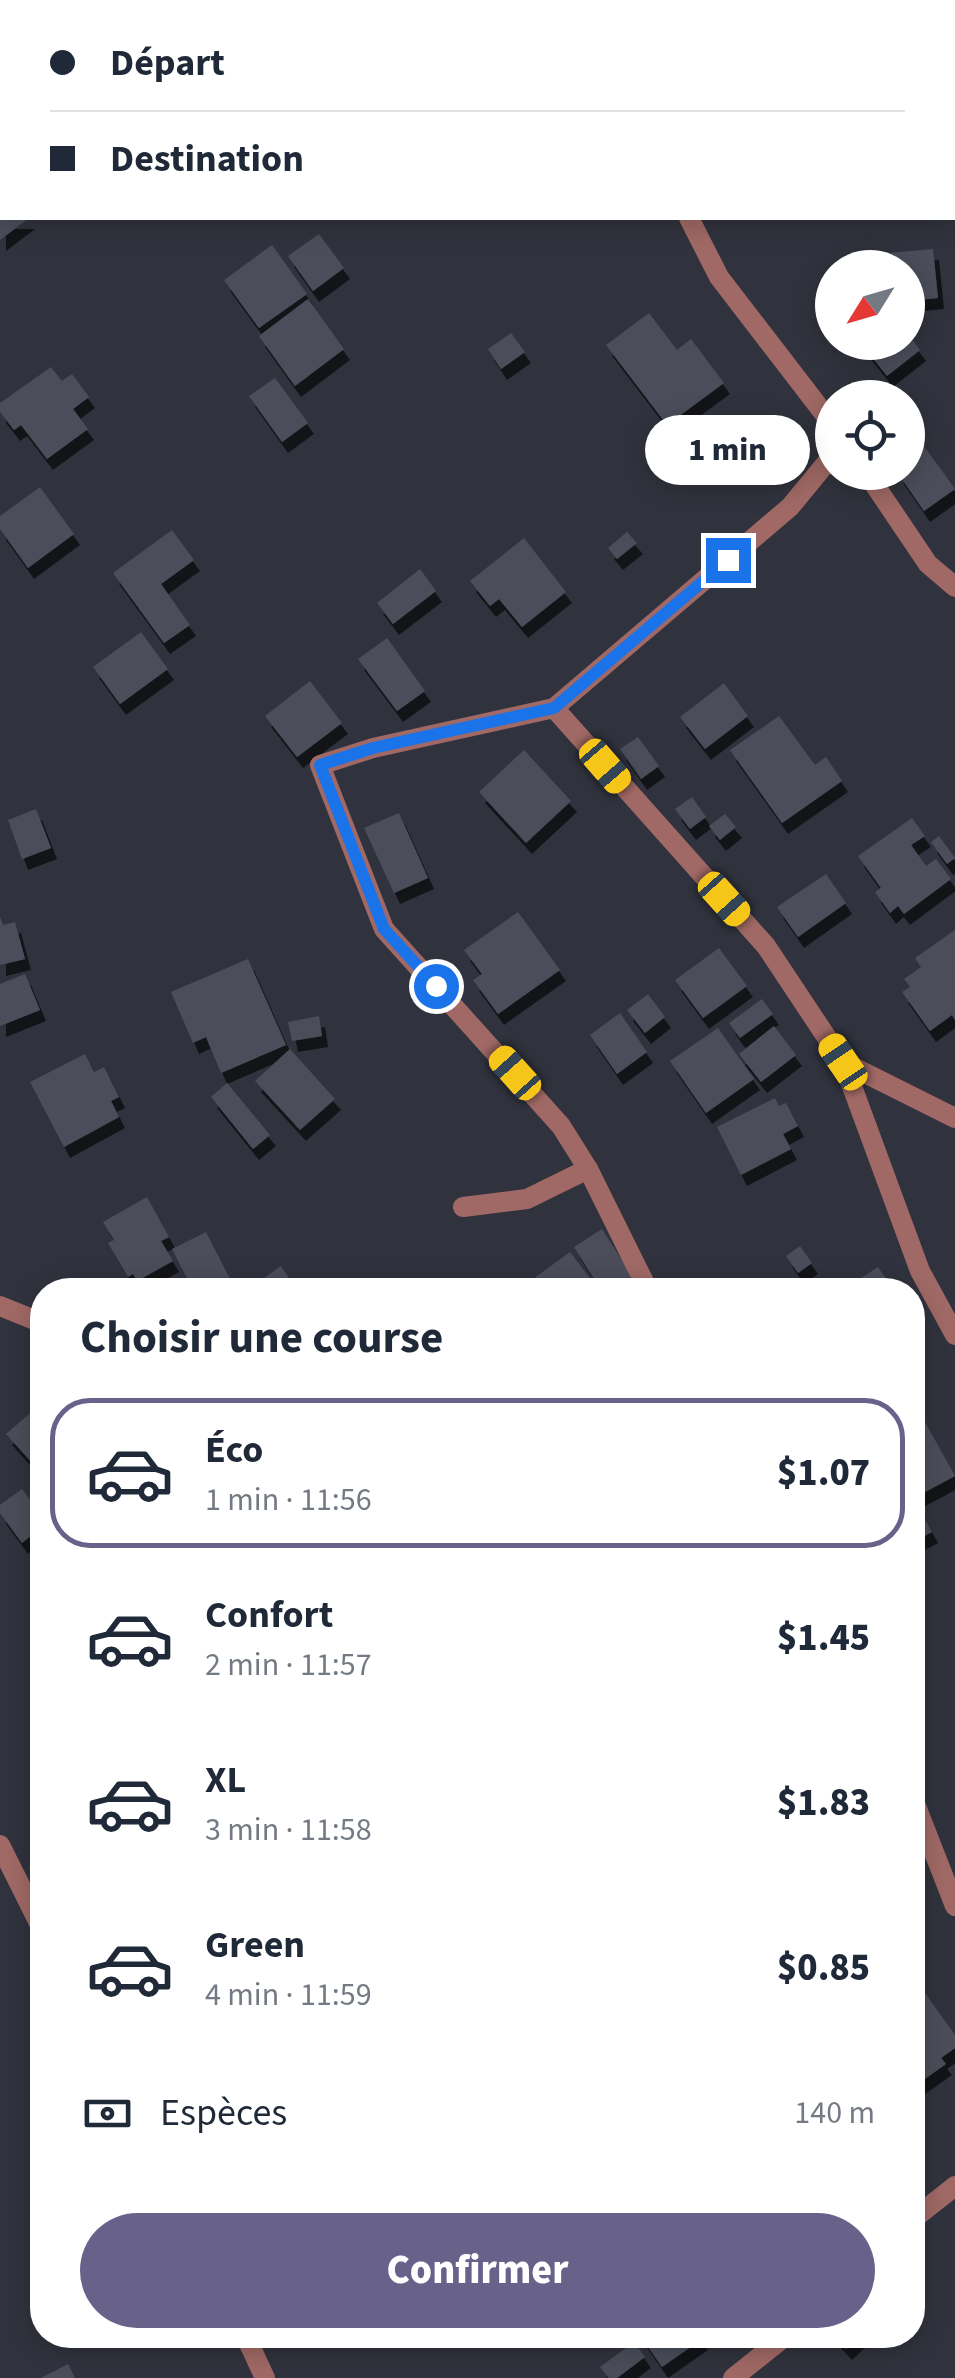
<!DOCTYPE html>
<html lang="fr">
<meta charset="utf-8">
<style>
body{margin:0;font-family:"Source Sans 3",sans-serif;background:#f2f2f3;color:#1f2937;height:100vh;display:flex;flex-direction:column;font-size:38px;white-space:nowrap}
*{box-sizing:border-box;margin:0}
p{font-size:32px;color:#747a83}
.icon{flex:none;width:55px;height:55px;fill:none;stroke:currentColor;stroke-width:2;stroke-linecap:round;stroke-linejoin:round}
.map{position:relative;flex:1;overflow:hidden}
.details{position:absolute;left:30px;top:1278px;width:895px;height:1070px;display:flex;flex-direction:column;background:#fff;border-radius:40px;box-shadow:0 5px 25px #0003}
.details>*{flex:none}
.banner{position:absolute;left:0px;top:0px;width:955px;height:220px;box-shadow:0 5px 25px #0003;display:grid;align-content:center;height:220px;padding:0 50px;background:#fff}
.needle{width:65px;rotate:233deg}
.tools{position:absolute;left:815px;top:250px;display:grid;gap:20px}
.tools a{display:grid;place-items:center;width:110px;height:110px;border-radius:50%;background:#fff;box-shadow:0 5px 25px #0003;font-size:50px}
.end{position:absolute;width:45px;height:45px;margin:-22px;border:12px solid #1a73e8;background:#fff;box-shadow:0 0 0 5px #fff}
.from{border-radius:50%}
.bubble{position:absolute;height:70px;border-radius:35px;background:#fff;box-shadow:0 5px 25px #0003;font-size:32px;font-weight:800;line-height:70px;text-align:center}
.car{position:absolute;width:30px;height:60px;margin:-30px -15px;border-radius:12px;box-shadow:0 0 8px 2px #0007;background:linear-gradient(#f5c518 24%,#345 0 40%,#f5c518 0 76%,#345 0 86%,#f5c518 0)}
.banner b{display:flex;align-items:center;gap:35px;height:95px;font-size:38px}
.banner b+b{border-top:2px solid #e0e1e3}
.banner i{width:25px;height:25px;background:#1f2937}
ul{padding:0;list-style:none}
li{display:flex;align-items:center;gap:30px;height:150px;margin:0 20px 15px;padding:0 30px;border:5px solid transparent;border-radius:40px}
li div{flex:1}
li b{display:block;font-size:38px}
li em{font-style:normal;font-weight:800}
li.selected{border-color:#68628b}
li>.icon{width:90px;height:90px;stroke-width:1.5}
h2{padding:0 50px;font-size:45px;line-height:120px}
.pay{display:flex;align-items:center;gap:25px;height:110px;padding:0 50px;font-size:38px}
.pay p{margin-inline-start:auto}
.primary-button{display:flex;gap:20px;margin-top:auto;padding:20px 50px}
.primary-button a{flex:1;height:115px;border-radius:60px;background:#68628b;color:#fff;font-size:40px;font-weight:800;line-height:115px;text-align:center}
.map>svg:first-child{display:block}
.building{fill:#4c4e5a;filter:url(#shadow)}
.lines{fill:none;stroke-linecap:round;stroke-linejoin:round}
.minor{stroke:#a06965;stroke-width:20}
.route{stroke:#1a73e8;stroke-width:12}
</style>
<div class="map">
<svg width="955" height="2378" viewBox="0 0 955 2378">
<defs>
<filter id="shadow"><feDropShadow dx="6" dy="11" stdDeviation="0" flood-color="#0009"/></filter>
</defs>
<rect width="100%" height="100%" fill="#30323d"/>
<g class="building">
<polygon points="0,218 29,218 0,240"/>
<polygon points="319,234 344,268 313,291 288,256"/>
<polygon points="272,245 307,294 259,328 224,280"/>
<polygon points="933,249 938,298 908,301 908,268 867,268 866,255"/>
<polygon points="308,299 344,349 295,386 259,336"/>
<polygon points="649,313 677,350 691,339 724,383 667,425 606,345"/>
<polygon points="511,333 525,352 501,369 488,349"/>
<polygon points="908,334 920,350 887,376 863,346 867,342 908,342"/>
<polygon points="51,367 62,381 72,374 89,397 73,409 88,429 47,459 21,425 14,430 0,412 0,403"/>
<polygon points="275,378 308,423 282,442 249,396"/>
<polygon points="918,438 955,489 924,511 897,472 908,472 908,445"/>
<polygon points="40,487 74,534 28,568 0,529 0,516"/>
<polygon points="172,530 194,560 161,584 190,625 164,643 113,573"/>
<polygon points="627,532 637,543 617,559 608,548"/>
<polygon points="524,538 566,592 522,627 499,599 490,606 470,581"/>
<polygon points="420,569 436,591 393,624 377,603"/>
<polygon points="141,632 168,669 120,704 93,667"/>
<polygon points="387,638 425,691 397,711 358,659"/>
<polygon points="310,681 342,723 297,757 265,716"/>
<polygon points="724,683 748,716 705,749 680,717"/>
<polygon points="779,716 815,765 826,757 842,781 782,823 730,750"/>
<polygon points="638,737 659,766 641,779 620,749"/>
<polygon points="524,750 571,801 526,843 479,792"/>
<polygon points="692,797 706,817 690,829 675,809"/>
<polygon points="36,809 51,848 22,859 8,820"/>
<polygon points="399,813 428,878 394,893 364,828"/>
<polygon points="725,814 736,827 720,840 709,826"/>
<polygon points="912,818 925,836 911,845 926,866 936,859 951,879 904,914 898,906 890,913 875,892 881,888 858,856"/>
<polygon points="939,836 955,858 947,864 931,842"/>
<polygon points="826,874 846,903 798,937 777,907"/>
<polygon points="518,912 560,970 498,1014 473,980 482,974 464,950"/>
<polygon points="0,917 3,925 15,922 25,959 0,965"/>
<polygon points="955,930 955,1020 952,1015 930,1031 902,992 910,987 904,979 921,967 915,958"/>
<polygon points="719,948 747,986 703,1018 675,980"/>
<polygon points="248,959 286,1045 221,1073 206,1037 193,1043 171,992"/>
<polygon points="25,974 40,1010 0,1026 0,984"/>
<polygon points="648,994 665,1017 645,1033 627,1010"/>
<polygon points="762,999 773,1014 740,1038 729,1023"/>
<polygon points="620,1013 647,1052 617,1074 590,1035"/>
<polygon points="319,1016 322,1036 292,1041 288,1022"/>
<polygon points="774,1026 796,1055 761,1082 739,1054"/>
<polygon points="718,1028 754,1079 706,1113 670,1061"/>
<polygon points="290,1049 335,1099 300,1130 255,1081"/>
<polygon points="85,1054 94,1072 104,1067 119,1097 111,1101 119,1117 64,1147 30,1082"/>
<polygon points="227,1083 270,1135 253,1149 211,1097"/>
<polygon points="775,1098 779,1106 786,1103 798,1126 783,1134 791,1149 741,1175 717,1127"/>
<polygon points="147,1197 169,1237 161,1241 173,1261 137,1281 133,1274 128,1277 108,1243 114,1240 103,1222"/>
<polygon points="602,1229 632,1276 611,1290 601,1290 574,1247"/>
<polygon points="206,1232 236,1290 193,1290 172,1249"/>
<polygon points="800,1246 812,1263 798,1273 786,1256"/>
<polygon points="570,1252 599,1290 519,1290 529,1282"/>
<polygon points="281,1266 292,1283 282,1290 247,1290"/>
<polygon points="878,1267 894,1290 843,1290"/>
<polygon points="35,1409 42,1417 42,1474 6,1434"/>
<polygon points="919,1411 955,1476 912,1499 912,1414"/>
<polygon points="22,1489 42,1516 42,1527 22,1543 0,1513 0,1505"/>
<polygon points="919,1509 932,1532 915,1541 912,1513"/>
<polygon points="925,1993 955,2035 955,2048 941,2058 946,2064 912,2088 912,2002"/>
<polygon points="640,2335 699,2335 702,2339 662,2367"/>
<polygon points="833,2335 861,2335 846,2349"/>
<polygon points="634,2342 645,2357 617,2378 609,2378 600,2367"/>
<polygon points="68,2364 75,2378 41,2378"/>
</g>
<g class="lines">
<g class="minor">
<polyline points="531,0 533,2"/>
<polyline points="914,2 926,0"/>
<polyline points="689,218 719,277 832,424"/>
<polyline points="866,472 928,564 955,587"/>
<polyline points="554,708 766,946 843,1062 955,1118"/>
<polyline points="843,1062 920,1271 955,1335"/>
<polyline points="463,1207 527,1199 588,1169"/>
<polyline points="648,1290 588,1169 561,1126 384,929 320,765 373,748 554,708 790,507 832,456"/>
<polyline points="0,1306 42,1323"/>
<polyline points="912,1796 955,1906"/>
<polyline points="0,1845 42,1929"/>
<polyline points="912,2220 955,2186"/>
<polyline points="245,2335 265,2378"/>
<polyline points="733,2378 787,2335"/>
</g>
</g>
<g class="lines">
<polyline class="route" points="436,986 384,929 320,765 373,748 554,708 728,560"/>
</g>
</svg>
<div class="tools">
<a><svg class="needle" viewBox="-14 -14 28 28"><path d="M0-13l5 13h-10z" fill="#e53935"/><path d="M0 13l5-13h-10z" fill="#747a83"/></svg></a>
<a><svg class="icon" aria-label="locate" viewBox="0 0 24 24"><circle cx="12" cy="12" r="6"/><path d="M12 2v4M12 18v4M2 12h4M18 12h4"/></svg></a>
</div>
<i class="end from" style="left:436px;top:986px"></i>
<i class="end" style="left:728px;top:560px"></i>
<div class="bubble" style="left:645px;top:415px;width:165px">1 min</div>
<i class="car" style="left:605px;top:766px;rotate:139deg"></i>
<i class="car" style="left:724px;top:899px;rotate:138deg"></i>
<i class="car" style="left:843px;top:1062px;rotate:326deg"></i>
<i class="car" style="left:515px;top:1073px;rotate:318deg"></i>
<div class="banner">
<b><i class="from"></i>Départ</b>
<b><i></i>Destination</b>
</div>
<section class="details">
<h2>Choisir une course</h2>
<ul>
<li class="selected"><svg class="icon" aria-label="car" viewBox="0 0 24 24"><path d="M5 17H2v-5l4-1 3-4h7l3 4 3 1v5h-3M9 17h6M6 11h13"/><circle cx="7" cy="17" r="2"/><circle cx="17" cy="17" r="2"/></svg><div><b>Éco</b><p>1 min · 11:56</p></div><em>$1.07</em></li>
<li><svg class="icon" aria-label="car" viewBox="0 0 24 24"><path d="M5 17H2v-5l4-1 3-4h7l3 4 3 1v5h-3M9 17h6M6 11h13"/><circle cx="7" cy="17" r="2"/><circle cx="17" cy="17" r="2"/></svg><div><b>Confort</b><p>2 min · 11:57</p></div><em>$1.45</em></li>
<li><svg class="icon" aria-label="car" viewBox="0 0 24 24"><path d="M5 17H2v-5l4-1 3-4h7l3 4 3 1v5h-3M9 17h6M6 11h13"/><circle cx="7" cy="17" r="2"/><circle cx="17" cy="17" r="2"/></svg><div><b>XL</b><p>3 min · 11:58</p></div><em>$1.83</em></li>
<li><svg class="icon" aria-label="car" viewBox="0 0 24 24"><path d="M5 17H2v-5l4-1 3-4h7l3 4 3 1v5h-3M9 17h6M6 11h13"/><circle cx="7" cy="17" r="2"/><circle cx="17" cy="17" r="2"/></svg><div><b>Green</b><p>4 min · 11:59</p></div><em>$0.85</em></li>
</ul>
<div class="pay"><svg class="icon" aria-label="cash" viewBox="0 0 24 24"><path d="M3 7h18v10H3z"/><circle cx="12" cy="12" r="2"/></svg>Espèces<p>140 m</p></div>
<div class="primary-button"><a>Confirmer</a></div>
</section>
</div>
